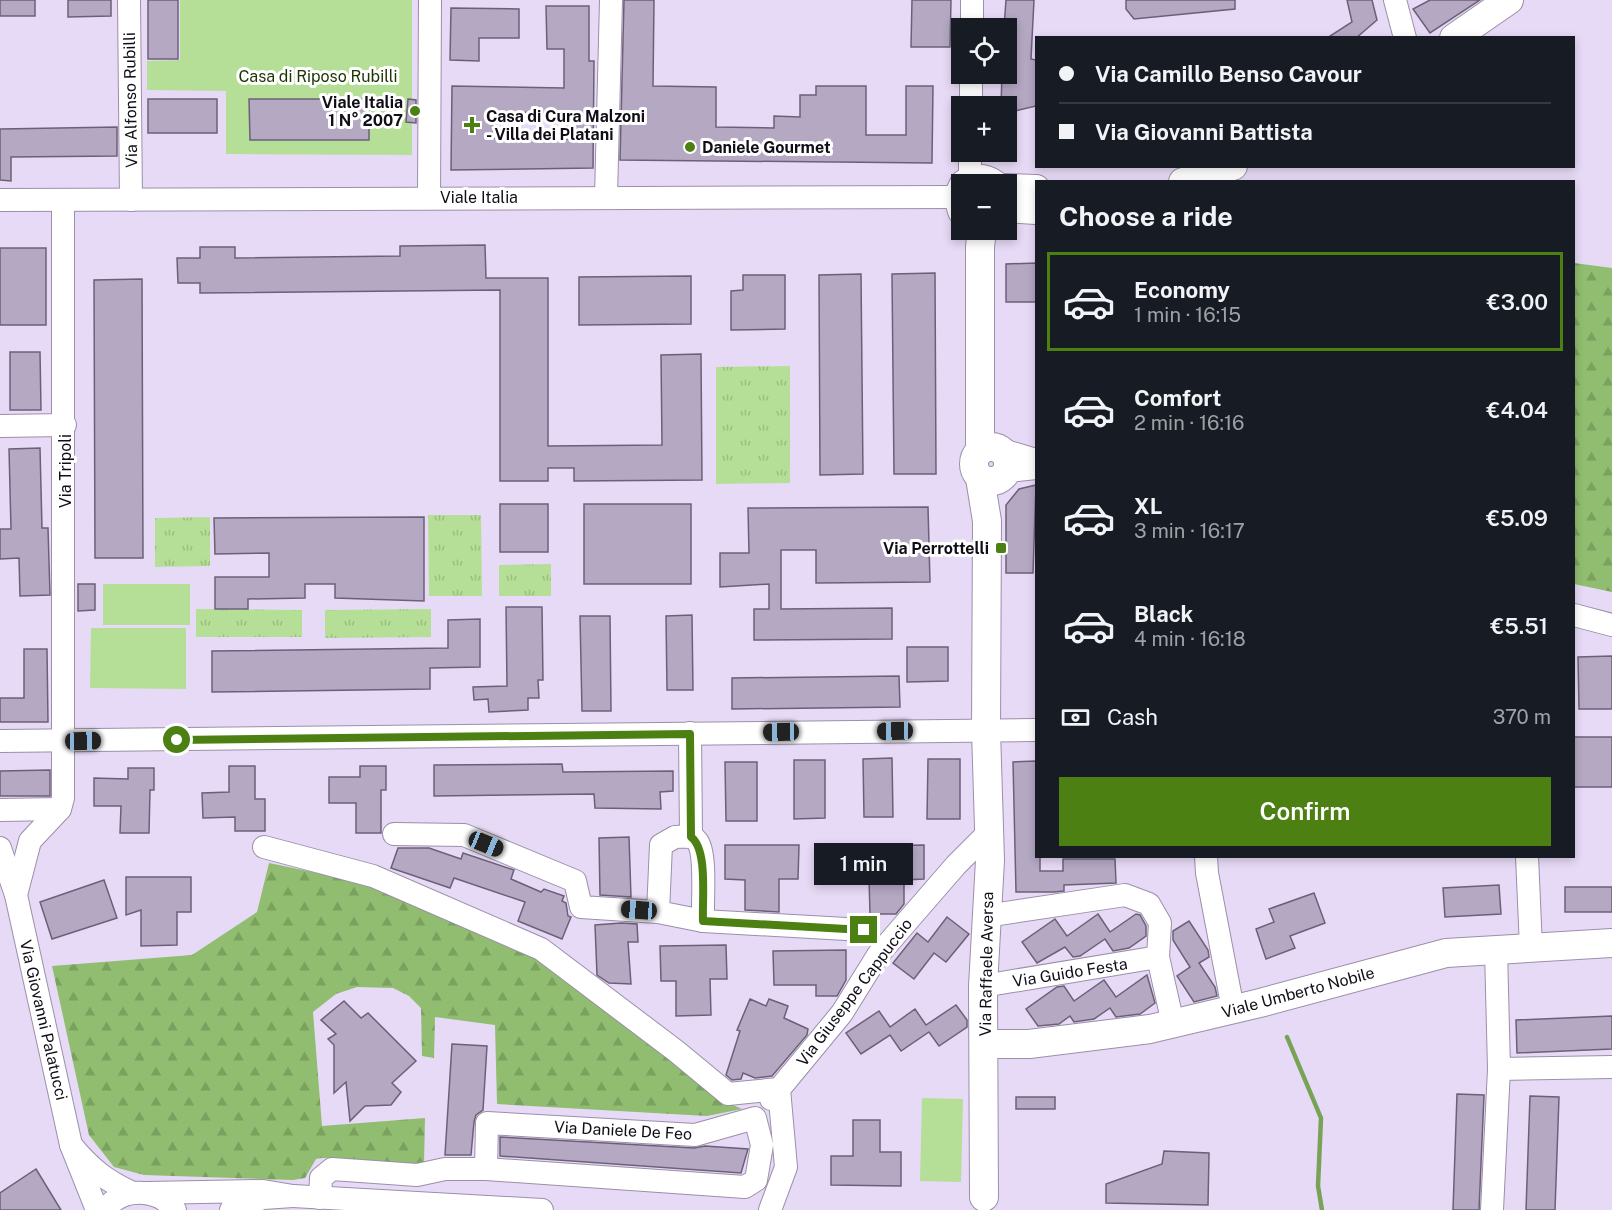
<!DOCTYPE html>
<meta charset="utf-8">
<style>
body{margin:0;font-family:"Public Sans",sans-serif;background:#242831;color:#f1f3f6;height:100vh;display:flex;flex-direction:column;font-size:22px;white-space:nowrap}
*{box-sizing:border-box;margin:0}
p{font-size:20px;color:#9ea1a6}
.icon{flex:none;width:33px;height:33px;fill:none;stroke:currentColor;stroke-width:2;stroke-linecap:round;stroke-linejoin:round}
.map{position:relative;flex:1;overflow:hidden}
.drawer{position:absolute;left:1035px;top:180px;width:540px;height:678px;display:flex;flex-direction:column;background:#171b24;border-radius:0px;box-shadow:0 3px 9px #0003}
.drawer>*{flex:none}
.hud{position:absolute;left:1035px;top:36px;width:540px;height:132px;border-radius:0px;box-shadow:0 3px 9px #0003;display:grid;align-content:center;height:132px;padding:0 24px;background:#171b24}
.tools{position:absolute;left:951px;top:18px;display:grid;gap:12px}
.tools a{display:grid;place-items:center;width:66px;height:66px;border-radius:0px;background:#171b24;box-shadow:0 3px 9px #0003;font-size:30px}
.end{position:absolute;width:27px;height:27px;margin:-14px;border:8px solid #4c8013;background:#fff;box-shadow:0 0 0 3px #fff}
.from{border-radius:50%}
.bubble{position:absolute;height:42px;border-radius:0px;background:#171b24;box-shadow:0 3px 9px #0003;font-size:20px;font-weight:600;line-height:42px;text-align:center}
.car{position:absolute;width:18px;height:36px;margin:-18px -9px;border-radius:8px;box-shadow:0 0 4px 2px #0007;background:linear-gradient(#222 24%,#8ab4d8 0 40%,#222 0 76%,#8ab4d8 0 86%,#222 0)}
.hud b{display:flex;align-items:center;gap:21px;height:57px;font-size:22px}
.hud b+b{border-top:2px solid #363941}
.hud i{width:15px;height:15px;background:#f1f3f6}
ul{padding:0;list-style:none}
li{display:flex;align-items:center;gap:18px;height:99px;margin:0 12px 9px;padding:0 12px;border:3px solid transparent;border-radius:0px}
li div{flex:1}
li b{display:block;font-size:22px}
li em{font-style:normal;font-weight:600}
li.active{border-color:#4c8013}
li>.icon{width:54px;height:54px;stroke-width:1.5}
h2{padding:0 24px;font-size:27px;line-height:72px}
.pay{display:flex;align-items:center;gap:15px;height:66px;padding:0 24px;font-size:22px}
.pay p{margin-inline-start:auto}
.primary-button{display:flex;gap:12px;margin-top:auto;padding:12px 24px}
.primary-button a{flex:1;height:69px;border-radius:0px;background:#4c8013;color:#fff;font-size:24px;font-weight:600;line-height:69px;text-align:center}
.map>svg:first-child{display:block}
.grass{fill:url(#grass-tufts)}
.forest{fill:url(#forest-firs)}
.park{fill:#b5df97}
.lines{fill:none;stroke-linecap:round;stroke-linejoin:round}
.stream{stroke:#78a357;stroke-width:4.5}
.building{fill:#b4a8c3;stroke:#6c6079;stroke-width:1.5;fill-rule:evenodd}
.minor-casing{stroke:#9b8fa9;stroke-width:24}
.major-casing{stroke:#9b8fa9;stroke-width:30}
.minor{stroke:#fff;stroke-width:22}
.major{stroke:#fff;stroke-width:28}
.route{stroke:#4c8013;stroke-width:8}
.poi-dot{fill:#4c8013;stroke:#fff;stroke-width:2}
.labels{text-anchor:middle;stroke-width:6;stroke-linejoin:round;paint-order:stroke}
.park-label{font-size:16px;fill:#1b3600;stroke:#fff}
.street-label{font-size:16px;fill:#110d16;stroke:#fff}
.poi-label{font-size:16px;font-weight:bold;fill:#110d16;stroke:#fff;text-anchor:end}
</style>
<div class="map">
<svg width="1612" height="1210" viewBox="0 0 1612 1210">
<defs>
<pattern id="grass-tufts" width="24" height="20" patternUnits="userSpaceOnUse" patternTransform="scale(1.5)"><rect width="24" height="20" fill="#b5df97"/><path d="M3 7l-1-3M5 7V3M7 7l1-3M15 17l-1-3M17 17v-4M19 17l1-3" fill="none" stroke="#9bbe81"/></pattern>
<pattern id="forest-firs" width="22" height="20" patternUnits="userSpaceOnUse" patternTransform="scale(1.5)"><rect width="22" height="20" fill="#90bd6f"/><path d="M5 1l3.5 6h-7zM16 11l3.5 6h-7z" fill="#7ba15f"/></pattern>
</defs>
<rect width="100%" height="100%" fill="#e7daf6"/>
<g class="grass">
<polygon points="790,366 790,483 716,484 716,367"/>
<polygon points="428,515 481,515 482,596 429,596"/>
<polygon points="210,517 210,566 155,567 155,518"/>
<polygon points="551,564 551,596 499,596 499,565"/>
<polygon points="196,609 302,610 302,637 196,637"/>
<polygon points="431,609 431,637 325,638 325,610"/>
</g>
<g class="forest">
<polygon points="1574,263 1612,268 1612,592 1574,584"/>
<polygon points="269,863 371,884 536,954 724,1101 742,1109 707,1116 497,1104 495,1025 435,1017 434,1058 422,1056 421,1008 409,996 393,988 357,987 336,994 313,1012 322,1126 425,1118 424,1164 322,1158 316,1159 305,1178 293,1180 144,1175 114,1167 89,1135 52,966 192,955 257,912"/>
</g>
<g class="park">
<polygon points="180,0 412,0 412,155 226,154 226,91 147,90 147,61 180,60"/>
<rect x="103" y="584" width="87" height="41"/>
<polygon points="91,628 186,628 186,689 90,688"/>
<polygon points="922,1098 963,1099 961,1182 920,1181"/>
</g>
<g class="lines">
<polyline class="stream" points="1287,1037 1321,1118 1318,1186 1322,1210"/>
</g>
<g class="building">
<rect x="0" y="0" width="35" height="16"/>
<polygon points="68,0 111,0 111,16 68,17"/>
<rect x="148" y="0" width="30" height="59"/>
<polygon points="624,0 654,0 653,86 716,87 716,127 774,128 774,116 800,117 800,95 816,95 816,86 866,86 866,135 906,135 906,86 933,86 932,163 620,160"/>
<polygon points="912,0 951,0 950,47 911,47"/>
<polygon points="1006,0 1034,0 1031,59 1036,60 1036,106 1006,113 1006,106 1001,106 1002,74 1006,74 1006,28 1004,28"/>
<polygon points="1126,0 1235,0 1235,9 1134,19 1126,9"/>
<polygon points="1347,0 1372,0 1377,20 1356,38 1327,38 1352,22"/>
<polygon points="1430,0 1480,0 1430,33 1413,9"/>
<path d="M546 6H589V61H594L593 168 451 170 452 86 564 88V49H547ZM493 112 565 113 568 139 493 138Z"/>
<polygon points="451,8 519,9 519,38 479,38 479,61 450,60"/>
<rect x="148" y="99" width="69" height="34"/>
<polygon points="249,99 369,99 369,140 250,140"/>
<polygon points="408,99 416,100 416,123 406,122"/>
<polygon points="117,127 117,156 11,157 11,181 0,180 0,129"/>
<polygon points="485,245 486,278 548,278 548,446 662,445 661,355 701,354 702,480 574,481 574,468 548,468 548,481 500,481 500,290 200,293 200,283 178,283 177,258 200,258 200,247 235,247 235,258 400,256 400,246"/>
<rect x="0" y="248" width="46" height="77"/>
<polygon points="1036,263 1036,302 1006,302 1006,264"/>
<polygon points="935,273 936,474 894,474 892,274"/>
<polygon points="861,274 863,474 820,475 819,275"/>
<polygon points="743,275 785,275 785,329 731,330 731,291 743,290"/>
<polygon points="691,276 691,324 579,325 579,277"/>
<polygon points="142,279 143,558 95,558 94,280"/>
<polygon points="10,352 40,352 41,410 10,410"/>
<polygon points="40,448 42,528 48,528 50,595 20,596 19,558 0,559 0,529 11,529 9,449"/>
<polygon points="1036,485 1033,573 1006,573 1006,505 1019,489"/>
<rect x="500" y="504" width="48" height="48"/>
<rect x="584" y="504" width="107" height="80"/>
<polygon points="928,507 930,582 816,583 816,550 781,550 781,609 892,608 892,639 754,640 754,609 769,609 769,584 720,587 720,553 749,553 748,508"/>
<polygon points="424,517 424,601 335,598 335,584 305,584 305,598 248,599 248,609 215,609 215,577 269,577 269,553 215,554 214,518"/>
<polygon points="78,584 95,584 95,610 78,611"/>
<polygon points="506,607 542,607 543,680 538,680 539,698 528,698 528,710 489,712 488,699 474,700 473,687 507,686"/>
<polygon points="692,615 693,690 667,690 666,616"/>
<polygon points="580,616 610,616 611,711 582,711"/>
<polygon points="480,619 480,667 430,668 430,689 212,692 212,651 448,648 448,620"/>
<polygon points="907,647 948,647 948,681 907,682"/>
<polygon points="24,649 47,649 48,722 0,722 0,698 24,698"/>
<polygon points="1612,656 1612,709 1579,709 1578,657"/>
<polygon points="899,676 900,707 732,709 732,678"/>
<rect x="1574" y="737" width="38" height="50"/>
<polygon points="892,758 893,817 864,817 863,759"/>
<polygon points="928,759 960,759 960,819 927,819"/>
<polygon points="794,760 825,760 825,818 794,819"/>
<polygon points="1036,761 1036,856 1040,856 1040,871 1063,871 1063,859 1115,859 1116,883 1064,885 1064,891 1054,892 1016,892 1013,762"/>
<polygon points="725,762 757,762 757,821 726,821"/>
<polygon points="562,764 563,772 673,771 673,791 660,792 661,809 595,808 594,794 434,796 434,765"/>
<polygon points="229,766 255,766 255,799 265,799 265,831 235,831 235,817 203,818 202,793 229,792"/>
<polygon points="360,766 386,766 386,790 381,790 381,833 356,833 356,803 329,803 329,777 360,777"/>
<polygon points="128,768 154,768 154,790 150,790 149,833 120,833 121,806 94,806 94,778 128,779"/>
<polygon points="50,770 50,796 0,796 0,771"/>
<polygon points="629,837 631,897 600,895 599,838"/>
<polygon points="725,845 799,845 798,879 779,879 779,912 745,910 745,880 725,879"/>
<polygon points="924,845 924,879 904,880 904,904 896,914 870,914 869,878 851,878 851,846"/>
<polygon points="398,848 429,848 461,859 463,853 514,870 511,879 541,892 544,889 564,896 562,901 566,903 568,916 571,917 562,939 518,921 525,902 454,878 450,888 391,868"/>
<polygon points="126,877 191,877 191,912 177,912 177,945 141,946 141,910 126,915"/>
<polygon points="104,880 117,918 52,939 40,902"/>
<polygon points="1499,885 1501,914 1445,917 1443,888"/>
<rect x="1565" y="887" width="47" height="25"/>
<polygon points="1314,893 1325,923 1290,936 1295,948 1266,959 1256,929 1274,922 1269,909"/>
<polygon points="1098,914 1110,932 1136,914 1140,915 1146,926 1146,936 1129,948 1113,951 1105,939 1080,956 1073,957 1065,947 1037,963 1022,942 1055,919 1067,936"/>
<polygon points="947,917 969,934 946,962 934,953 914,979 893,963 917,933 928,942"/>
<polygon points="1189,921 1208,950 1209,957 1199,963 1215,987 1217,996 1194,1002 1177,976 1190,967 1173,940 1173,931"/>
<polygon points="621,923 637,924 638,942 628,942 631,984 609,983 597,975 595,925"/>
<polygon points="726,945 727,979 710,979 711,1015 676,1016 676,981 661,981 660,946"/>
<polygon points="846,950 846,980 837,996 816,996 816,985 774,985 773,951"/>
<polygon points="1147,975 1155,1003 1140,1014 1116,1017 1110,1008 1094,1019 1074,1022 1070,1016 1059,1024 1038,1026 1026,1009 1057,987 1064,986 1074,1001 1104,980 1116,997"/>
<polygon points="750,999 766,1006 769,999 788,1006 784,1018 808,1029 807,1035 772,1076 755,1078 743,1073 741,1079 732,1080 726,1075 740,1031 737,1030"/>
<polygon points="344,1001 361,1018 368,1013 416,1061 392,1083 401,1092 391,1105 365,1106 350,1121 346,1082 334,1093 334,1045 328,1039 336,1034 321,1020"/>
<polygon points="956,1005 967,1020 967,1027 939,1046 929,1032 901,1051 890,1035 861,1054 846,1033 879,1011 890,1027 915,1009 926,1025"/>
<polygon points="1612,1016 1612,1049 1517,1053 1516,1020"/>
<polygon points="452,1044 487,1046 483,1110 476,1115 474,1122 471,1155 445,1155"/>
<polygon points="1457,1094 1484,1095 1479,1210 1453,1210"/>
<polygon points="1530,1096 1559,1097 1555,1210 1526,1210"/>
<rect x="1016" y="1097" width="39" height="12"/>
<polygon points="853,1120 880,1120 880,1152 901,1152 901,1186 831,1185 831,1156 853,1156"/>
<polygon points="500,1137 694,1148 705,1146 748,1149 741,1173 500,1156"/>
<polygon points="1164,1151 1209,1153 1208,1205 1106,1203 1106,1184 1162,1164"/>
<polygon points="36,1169 61,1210 0,1210 0,1193"/>
</g>
<g class="lines">
<g class="minor-casing">
<g id="minor">
<polyline points="129,0 131,200"/>
<polyline points="1395,0 1405,38"/>
<polyline points="972,28 972,0"/>
<polyline points="971,106 971,74"/>
<polyline points="970,180 970,152"/>
<polyline points="429,197 430,0"/>
<polyline points="606,197 611,0"/>
<polyline points="0,200 958,197"/>
<polyline points="0,426 65,425"/>
<polyline points="999,449 1036,460"/>
<polyline points="1007,471 1036,468"/>
<polyline points="1574,615 1612,625"/>
<polyline points="690,733 691,837"/>
<polyline points="0,741 1036,730"/>
<polyline points="0,810 60,809"/>
<polyline points="394,834 464,835 575,881 581,907 658,912"/>
<path d="M675 837C682 837 692 835 697 841 707 853 702 904 703 921L658 912 661 845Z"/>
<polyline points="264,847 373,876 541,949 676,1051 728,1094 779,1089"/>
<polyline points="0,848 16,895 71,1145"/>
<polyline points="1206,856 1207,873 1233,1009"/>
<polyline points="1527,856 1531,948"/>
<polyline points="16,895 30,841 60,809 63,798 63,200"/>
<polyline points="986,916 1125,895 1149,904 1160,923 1158,957"/>
<polyline points="703,921 864,930"/>
<polyline points="1496,950 1499,1069 1612,1067"/>
<polyline points="983,986 1158,957 1173,1024"/>
<polyline points="771,1099 842,1013 878,955 956,865 989,832"/>
<polygon points="755,1118 762,1145 756,1180 745,1187 486,1169 487,1123 695,1135"/>
<polyline points="148,1193 263,1191 293,1196 263,1198 231,1210"/>
<polyline points="293,1196 542,1210"/>
<polyline points="320,1198 321,1178 332,1169 417,1175 445,1169 486,1169"/>
<path d="M97 1210 71 1145C90 1168 106 1181 133 1193"/>
<path d="M105 1210C122 1186 158 1188 175 1210"/>
<polyline points="770,1210 786,1167 779,1089"/>
<polyline points="1492,1210 1499,1069"/>
</g>
</g>
<g class="major-casing">
<g id="major">
<polyline points="1454,38 1509,0"/>
<polyline points="1183,182 1233,166"/>
<path d="M964 184C974 177 984 177 994 184"/>
<polyline points="962,188 958,197 962,211"/>
<polyline points="1006,188 1036,189"/>
<polyline points="1006,208 1036,210"/>
<circle cx="991" cy="464" r="17"/>
<polyline points="980,451 980,247 982,230"/>
<polyline points="980,478 987,521 986,730 990,860 983,986 984,1197"/>
<polyline points="984,1044 1029,1044 1150,1029 1260,1003 1446,953 1612,943"/>
</g>
</g>
<use href="#minor" class="minor"/>
<use href="#major" class="major"/>
</g>
<g class="lines">
<path class="route" d="M177 740 690 734 691 837C708 849 702 900 703 921L864 930"/>
</g>
<g class="poi-dot">
<circle cx="415" cy="111" r="6"/>
<path d="M469 116h6v6h6v6h-6v6h-6v-6h-6v-6h6z"/>
<circle cx="690" cy="147" r="6"/>
<rect x="995" y="542" width="12" height="12" rx="3"/>
</g>
<g class="labels">
<g class="park-label">
<text x="318" y="82">Casa di Riposo Rubilli</text>
</g>
<g class="street-label">
<text transform="translate(130 100) rotate(-91)" y="6">Via Alfonso Rubilli</text>
<text x="479" y="203">Viale Italia</text>
<text transform="translate(65 471) rotate(-90)" y="6">Via Tripoli</text>
<text transform="translate(986 964) rotate(-89)" y="6">Via Raffaele Aversa</text>
<text transform="translate(1070 972) rotate(-9)" y="6">Via Guido Festa</text>
<text transform="translate(854 992) rotate(-53)" y="6">Via Giuseppe Cappuccio</text>
<text transform="translate(1298 992) rotate(-15)" y="6">Viale Umberto Nobile</text>
<text transform="translate(44 1020) rotate(77)" y="6">Via Giovanni Palatucci</text>
<text transform="translate(623 1130) rotate(3)" y="6">Via Daniele De Feo</text>
</g>
<g class="poi-label">
<text x="403" y="108">Viale Italia<tspan x="403" dy="18">1 N° 2007</tspan></text>
<text x="486" y="122" text-anchor="start">Casa di Cura Malzoni<tspan x="486" dy="18">- Villa dei Platani</tspan></text>
<text x="702" y="153" text-anchor="start">Daniele Gourmet</text>
<text x="989" y="554">Via Perrottelli</text>
</g>
</g>
</svg>
<div class="tools">
<a><svg class="icon" aria-label="locate" viewBox="0 0 24 24"><circle cx="12" cy="12" r="6"/><path d="M12 2v4M12 18v4M2 12h4M18 12h4"/></svg></a>
<a>+</a>
<a>−</a>
</div>
<i class="end from" style="left:177px;top:740px"></i>
<i class="end" style="left:864px;top:930px"></i>
<div class="bubble" style="left:814px;top:843px;width:99px">1 min</div>
<i class="car" style="left:895px;top:731px;rotate:269deg"></i>
<i class="car" style="left:781px;top:732px;rotate:269deg"></i>
<i class="car" style="left:83px;top:741px;rotate:89deg"></i>
<i class="car" style="left:486px;top:844px;rotate:112deg"></i>
<i class="car" style="left:639px;top:910px;rotate:274deg"></i>
<div class="hud">
<b><i class="from"></i>Via Camillo Benso Cavour</b>
<b><i></i>Via Giovanni Battista</b>
</div>
<section class="drawer">
<h2>Choose a ride</h2>
<ul>
<li class="active"><svg class="icon" aria-label="car" viewBox="0 0 24 24"><path d="M5 17H2v-5l4-1 3-4h7l3 4 3 1v5h-3M9 17h6M6 11h13"/><circle cx="7" cy="17" r="2"/><circle cx="17" cy="17" r="2"/></svg><div><b>Economy</b><p>1 min · 16:15</p></div><em>€3.00</em></li>
<li><svg class="icon" aria-label="car" viewBox="0 0 24 24"><path d="M5 17H2v-5l4-1 3-4h7l3 4 3 1v5h-3M9 17h6M6 11h13"/><circle cx="7" cy="17" r="2"/><circle cx="17" cy="17" r="2"/></svg><div><b>Comfort</b><p>2 min · 16:16</p></div><em>€4.04</em></li>
<li><svg class="icon" aria-label="car" viewBox="0 0 24 24"><path d="M5 17H2v-5l4-1 3-4h7l3 4 3 1v5h-3M9 17h6M6 11h13"/><circle cx="7" cy="17" r="2"/><circle cx="17" cy="17" r="2"/></svg><div><b>XL</b><p>3 min · 16:17</p></div><em>€5.09</em></li>
<li><svg class="icon" aria-label="car" viewBox="0 0 24 24"><path d="M5 17H2v-5l4-1 3-4h7l3 4 3 1v5h-3M9 17h6M6 11h13"/><circle cx="7" cy="17" r="2"/><circle cx="17" cy="17" r="2"/></svg><div><b>Black</b><p>4 min · 16:18</p></div><em>€5.51</em></li>
</ul>
<div class="pay"><svg class="icon" aria-label="cash" viewBox="0 0 24 24"><path d="M3 7h18v10H3z"/><circle cx="12" cy="12" r="2"/></svg>Cash<p>370 m</p></div>
<div class="primary-button"><a>Confirm</a></div>
</section>
</div>
